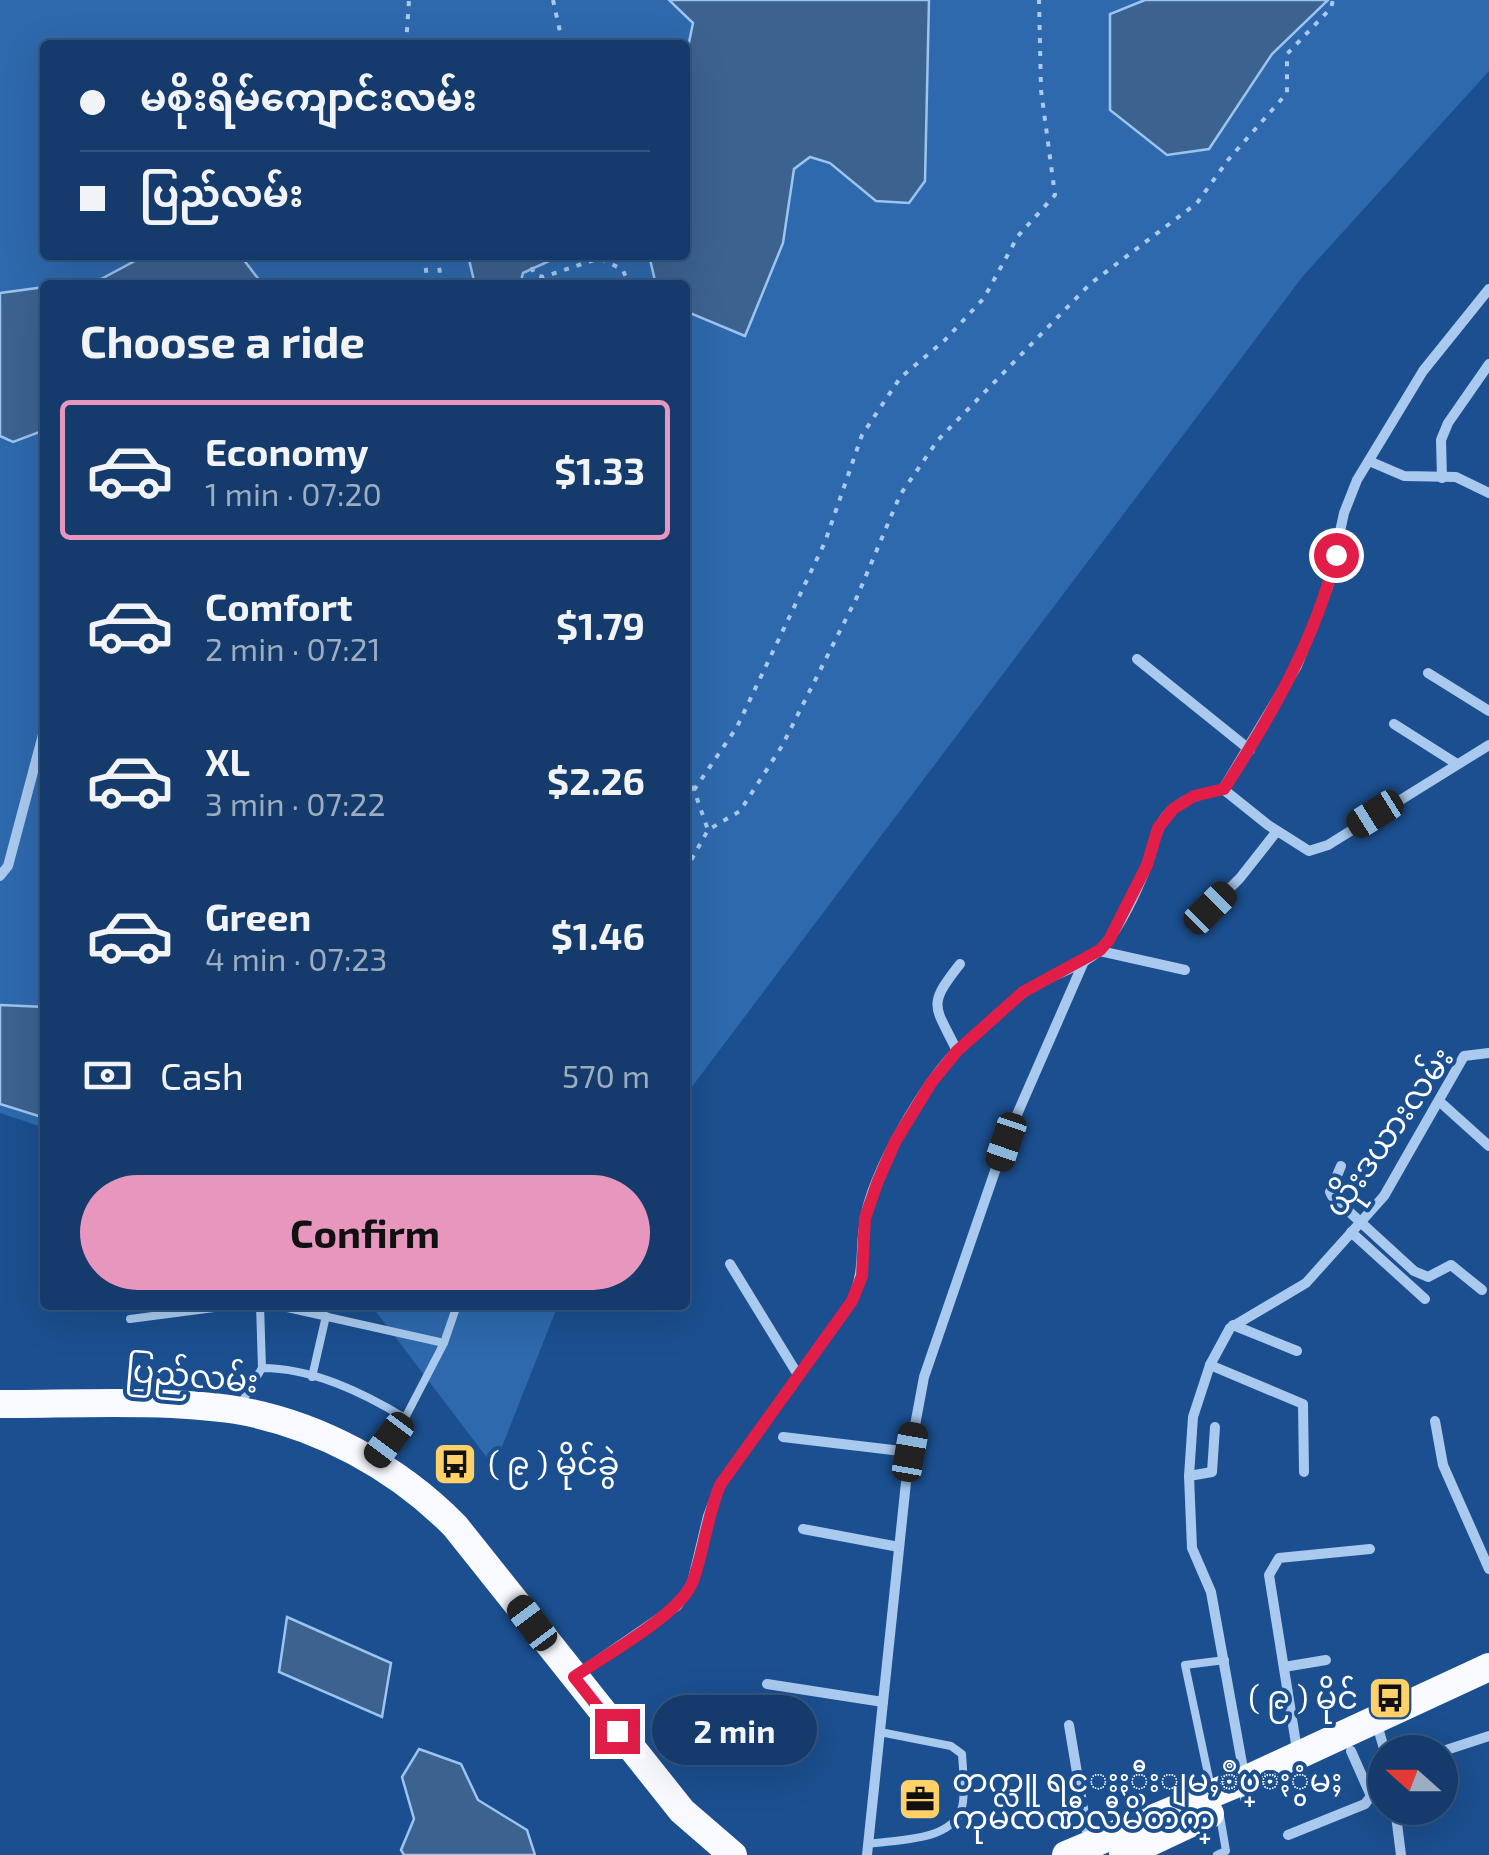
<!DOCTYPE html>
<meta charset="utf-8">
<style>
body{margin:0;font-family:"Exo 2","Noto Sans Myanmar",sans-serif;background:#214673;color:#f1f3f6;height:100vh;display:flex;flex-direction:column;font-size:38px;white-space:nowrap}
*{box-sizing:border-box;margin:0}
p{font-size:32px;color:#9dadc1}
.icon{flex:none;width:55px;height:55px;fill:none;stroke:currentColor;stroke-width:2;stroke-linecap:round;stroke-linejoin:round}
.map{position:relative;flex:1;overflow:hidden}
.details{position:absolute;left:40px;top:280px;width:650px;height:1030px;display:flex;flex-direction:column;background:#143b6b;border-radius:10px;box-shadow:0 10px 40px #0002,0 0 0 2px #33557e}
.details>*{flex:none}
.banner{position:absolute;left:40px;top:40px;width:650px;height:220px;border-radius:10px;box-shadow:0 10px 40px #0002,0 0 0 2px #33557e;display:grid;align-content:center;height:220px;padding:0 40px;background:#143b6b}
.needle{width:65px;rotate:291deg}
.fabs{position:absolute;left:1368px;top:1735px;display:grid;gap:20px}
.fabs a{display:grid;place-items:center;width:90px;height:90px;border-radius:50%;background:#143b6b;box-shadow:0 10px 40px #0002,0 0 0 2px #33557e;font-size:50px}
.end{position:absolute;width:45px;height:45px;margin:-22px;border:12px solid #e11d48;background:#fff;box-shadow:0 0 0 5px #fff}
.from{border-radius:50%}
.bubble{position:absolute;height:70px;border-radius:35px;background:#143b6b;box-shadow:0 10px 40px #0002,0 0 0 2px #33557e;font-size:32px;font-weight:700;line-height:70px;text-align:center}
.car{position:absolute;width:30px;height:60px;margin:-30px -15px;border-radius:12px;box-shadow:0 0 8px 2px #0007;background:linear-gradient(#222 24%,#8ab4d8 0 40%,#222 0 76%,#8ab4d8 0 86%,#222 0)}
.banner b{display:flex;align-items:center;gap:35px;height:95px;font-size:38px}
.banner b+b{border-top:2px solid #33557e}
.banner i{width:25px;height:25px;background:#f1f3f6}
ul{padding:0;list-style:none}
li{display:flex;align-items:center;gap:30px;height:140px;margin:0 20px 15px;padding:0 20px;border:5px solid transparent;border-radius:10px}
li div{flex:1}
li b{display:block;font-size:38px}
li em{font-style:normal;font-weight:700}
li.current{border-color:#e797bd}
li>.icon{width:90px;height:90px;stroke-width:1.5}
h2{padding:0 40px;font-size:45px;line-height:120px}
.pay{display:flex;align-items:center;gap:25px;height:110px;padding:0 40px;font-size:38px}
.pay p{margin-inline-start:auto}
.cta{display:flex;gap:20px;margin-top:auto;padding:20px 40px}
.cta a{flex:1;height:115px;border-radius:60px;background:#e797bd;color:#111;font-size:40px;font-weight:700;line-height:115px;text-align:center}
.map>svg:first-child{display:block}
.green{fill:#2e69ad;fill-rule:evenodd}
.water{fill:#3c6290;stroke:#9cc4f0;stroke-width:2.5}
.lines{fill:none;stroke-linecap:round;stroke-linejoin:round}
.path{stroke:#a9c9ee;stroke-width:4;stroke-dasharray:5 8;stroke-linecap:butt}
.service{stroke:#a9c9ee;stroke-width:8}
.minor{stroke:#a9c9ee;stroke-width:10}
.trunk{stroke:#f8faff;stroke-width:28}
.route{stroke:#e11d48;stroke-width:12}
.labels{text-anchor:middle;stroke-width:8;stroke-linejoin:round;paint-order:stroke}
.street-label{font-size:32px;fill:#fff;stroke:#1b4f8f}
.poi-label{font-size:32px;fill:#fff;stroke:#1b4f8f;text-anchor:start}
</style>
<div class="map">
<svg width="1489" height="1855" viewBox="0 0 1489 1855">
<rect width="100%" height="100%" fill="#1b4f8f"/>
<g class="green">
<path d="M0 0H1489V71L1303 276 685 1096V285H45V1128L0 1113ZM45 45H685V255H45Z"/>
<polygon points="371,1305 558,1305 494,1467"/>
</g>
<g class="water">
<polygon points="669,0 929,0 925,181 909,203 876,201 830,163 810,157 794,169 783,243 745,336 685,311 685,285 656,285 649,255 685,255 685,62 693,23"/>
<polygon points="1145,0 1328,0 1272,54 1209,149 1167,155 1110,110 1110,14"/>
<polygon points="146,255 240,255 263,285 61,285 101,279"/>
<polygon points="468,255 511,255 521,260 532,255 562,255 523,273 520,285 475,285"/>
<polygon points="45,287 45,430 13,442 0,436 0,293"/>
<polygon points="0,1005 45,1007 45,1118 0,1104"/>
<polygon points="287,1617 391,1663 382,1717 279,1672"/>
<polygon points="419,1749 461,1764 478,1800 527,1830 535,1855 404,1855 401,1850 414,1819 402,1777"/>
</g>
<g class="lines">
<g class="path">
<polyline points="553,0 563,45"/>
<polyline points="406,45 409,0"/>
<polyline points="424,255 428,285"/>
<polyline points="437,255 442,285"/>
<polyline points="527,255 534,274 543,277 600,258 623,270 629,285"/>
<polyline points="685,775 694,790 708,830"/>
<polyline points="694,790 737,727 825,542 862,435 900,378 945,340 984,298 1018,236 1055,195 1041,90 1039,0"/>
<polyline points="685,871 708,830 740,811 782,746 857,597 900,495 938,440 1090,284 1197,203 1228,160 1287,93 1287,54 1331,8 1333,0"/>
</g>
<g class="service">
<polyline points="260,1305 262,1368"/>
<polyline points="274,1305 444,1343 457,1305"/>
<polyline points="130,1319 237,1305"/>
<polyline points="312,1377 326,1316"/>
<path d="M239 1407 262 1368C312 1368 362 1392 405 1418L377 1455"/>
<polyline points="405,1418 444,1343"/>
<polyline points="1211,1788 1185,1665 1225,1660"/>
<path d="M868 1844C899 1839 958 1842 963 1802 965 1787 963 1770 962 1754L951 1746 880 1732"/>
<polyline points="1217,1855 1226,1851 1220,1816"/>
</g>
<g class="minor">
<polyline points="1369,461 1404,476 1456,477 1489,493"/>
<polyline points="1442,478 1441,440 1448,423 1489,364"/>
<polyline points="1137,659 1250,750"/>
<polyline points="1428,673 1489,711"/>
<polyline points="1394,724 1457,764"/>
<polyline points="1223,789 1268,825 1309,851 1328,845 1489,745"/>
<polyline points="0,876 8,866 45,727"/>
<polyline points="1210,908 1240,878 1277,831"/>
<polyline points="1100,951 1185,970"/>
<path d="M957 1051C935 1005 926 1007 960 964"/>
<polyline points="1439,1101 1489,1146"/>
<polyline points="1341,1166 1330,1192 1332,1196 1414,1271 1428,1277 1451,1265 1482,1290"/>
<polyline points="1351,1232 1425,1299"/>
<polyline points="730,1264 798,1375"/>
<polyline points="1233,1325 1297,1351"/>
<polyline points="1210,1365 1303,1404 1304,1472"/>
<polyline points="1435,1421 1443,1465 1489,1569"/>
<polyline points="783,1437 910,1452"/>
<polyline points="1189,1476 1212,1472 1215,1427"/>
<polyline points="803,1529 899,1547"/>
<polyline points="1284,1667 1326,1660"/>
<path d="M578 1674 677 1606 692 1583 708 1516 720 1485 852 1301C866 1266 859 1253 865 1219 872 1174 926 1078 960 1048 981 1030 1001 1009 1023 993 1047 974 1088 968 1107 942 1123 921 1136 893 1146 868 1155 847 1155 823 1174 808 1189 796 1206 793 1223 789L1297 666 1328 587 1344 513 1357 480 1423 371 1489 289"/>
<polyline points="767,1684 883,1702"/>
<polyline points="1376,1721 1385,1752"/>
<polyline points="1069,1725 1089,1844"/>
<polyline points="1297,1750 1269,1575 1279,1558 1370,1549"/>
<polyline points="1440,1752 1489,1736"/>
<polyline points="1245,1799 1245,1780 1211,1592 1192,1548 1189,1476 1193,1417 1210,1365 1230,1328 1306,1283 1384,1196 1464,1056 1489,1053"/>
<polyline points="1395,1808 1401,1855"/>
<polyline points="1288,1835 1365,1804 1371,1796 1351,1751"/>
<polyline points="867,1855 908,1463 924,1377 1005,1142 1085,959"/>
</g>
<g class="trunk">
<path d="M0 1404C73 1404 164 1399 236 1410 318 1424 397 1467 455 1526L682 1811 733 1855"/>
<polyline points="1066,1855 1245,1780 1489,1667"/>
<polyline points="1123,1855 1210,1814"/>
</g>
</g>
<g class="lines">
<path class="route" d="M617 1731 574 1677C605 1655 680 1615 693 1581 704 1550 707 1517 720 1485L852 1301 862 1276 865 1218 878 1181 895 1142 931 1083 957 1051 1023 992 1100 950 1109 940 1147 865 1158 828 1173 809 1194 796 1224 789C1271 716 1315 641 1336 555"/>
</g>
<defs>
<g id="bus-square" transform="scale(2.25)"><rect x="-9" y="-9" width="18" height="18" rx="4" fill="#ffd166" stroke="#1b4f8f"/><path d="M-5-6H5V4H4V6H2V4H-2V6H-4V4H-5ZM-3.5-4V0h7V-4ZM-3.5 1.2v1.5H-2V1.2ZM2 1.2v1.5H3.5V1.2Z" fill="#111"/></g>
<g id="office-square" transform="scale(2.25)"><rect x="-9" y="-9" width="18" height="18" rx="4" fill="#ffd166" stroke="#1b4f8f"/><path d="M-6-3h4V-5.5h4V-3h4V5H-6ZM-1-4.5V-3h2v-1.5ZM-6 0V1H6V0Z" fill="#111"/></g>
</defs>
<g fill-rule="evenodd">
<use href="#bus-square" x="455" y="1464"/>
<use href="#bus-square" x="1390" y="1698"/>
<use href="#office-square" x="920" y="1799"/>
</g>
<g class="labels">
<g class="street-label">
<text transform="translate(1389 1132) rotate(-55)" y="11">ယိုးဒယားလမ်း</text>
<text transform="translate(192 1376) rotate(5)" y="11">ပြည်လမ်း</text>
</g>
<g class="poi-label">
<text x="488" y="1475">( ၉ ) မိုင်ခွဲ</text>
<text x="1358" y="1709" text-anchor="end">( ၉ ) မိုင်</text>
<text x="952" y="1792">တက္လူ ရင္းႏွီးျမႇဳပ္ႏွံမႈ<tspan x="952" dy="37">ကုမၸဏီလီမိတက္</tspan></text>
</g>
</g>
</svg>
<div class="fabs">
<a><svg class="needle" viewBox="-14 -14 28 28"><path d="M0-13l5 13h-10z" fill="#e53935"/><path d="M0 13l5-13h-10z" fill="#9dadc1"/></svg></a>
</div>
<i class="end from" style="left:1336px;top:555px"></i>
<i class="end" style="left:617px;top:1731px"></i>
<div class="bubble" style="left:652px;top:1695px;width:165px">2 min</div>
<i class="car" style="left:1375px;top:814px;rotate:238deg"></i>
<i class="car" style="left:1210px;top:908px;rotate:45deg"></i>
<i class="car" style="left:1006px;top:1142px;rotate:199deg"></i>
<i class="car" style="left:389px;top:1440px;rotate:217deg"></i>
<i class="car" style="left:910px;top:1452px;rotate:10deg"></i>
<i class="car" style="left:532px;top:1623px;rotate:323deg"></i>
<div class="banner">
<b><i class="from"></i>မစိုးရိမ်ကျောင်းလမ်း</b>
<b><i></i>ပြည်လမ်း</b>
</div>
<section class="details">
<h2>Choose a ride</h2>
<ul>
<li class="current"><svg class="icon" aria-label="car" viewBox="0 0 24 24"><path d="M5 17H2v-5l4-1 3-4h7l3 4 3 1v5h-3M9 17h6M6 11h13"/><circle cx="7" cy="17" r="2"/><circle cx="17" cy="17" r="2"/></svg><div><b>Economy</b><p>1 min · 07:20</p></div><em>$1.33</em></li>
<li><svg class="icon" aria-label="car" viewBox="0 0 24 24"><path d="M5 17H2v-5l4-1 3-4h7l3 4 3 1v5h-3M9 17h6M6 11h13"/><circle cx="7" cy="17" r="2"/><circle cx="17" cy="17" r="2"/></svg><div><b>Comfort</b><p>2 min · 07:21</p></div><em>$1.79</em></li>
<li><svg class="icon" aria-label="car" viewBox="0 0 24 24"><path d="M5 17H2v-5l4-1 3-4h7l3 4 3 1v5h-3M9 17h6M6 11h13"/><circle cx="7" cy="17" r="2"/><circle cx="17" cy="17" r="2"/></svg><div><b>XL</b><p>3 min · 07:22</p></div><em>$2.26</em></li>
<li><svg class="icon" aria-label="car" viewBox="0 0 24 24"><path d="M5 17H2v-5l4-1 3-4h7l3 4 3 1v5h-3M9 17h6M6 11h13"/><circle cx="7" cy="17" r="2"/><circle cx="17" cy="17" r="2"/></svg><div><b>Green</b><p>4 min · 07:23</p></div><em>$1.46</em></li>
</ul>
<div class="pay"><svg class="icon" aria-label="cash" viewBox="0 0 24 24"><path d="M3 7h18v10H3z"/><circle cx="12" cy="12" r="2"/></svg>Cash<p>570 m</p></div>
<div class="cta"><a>Confirm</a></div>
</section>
</div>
